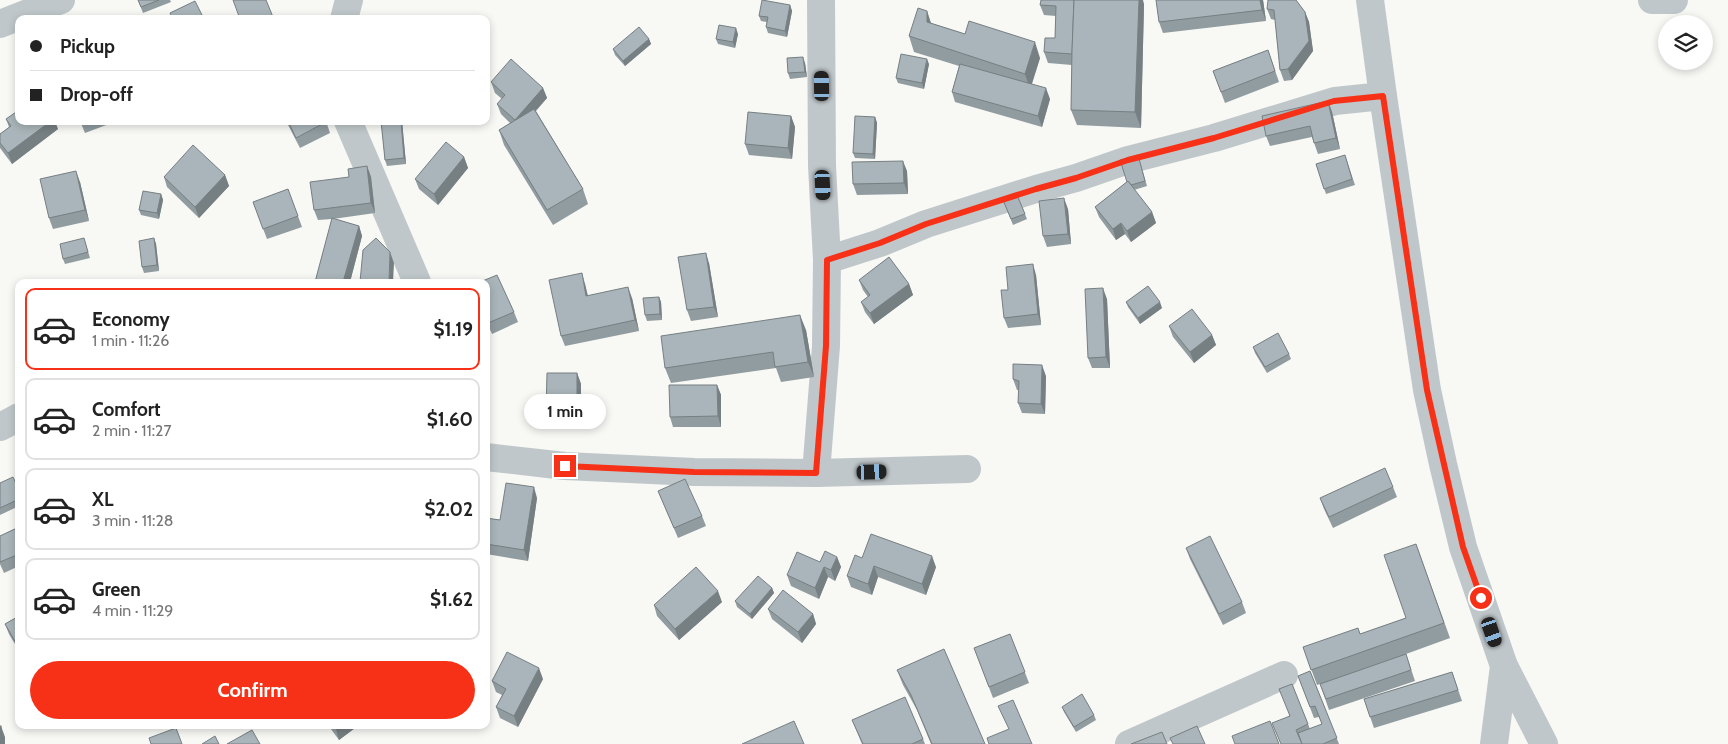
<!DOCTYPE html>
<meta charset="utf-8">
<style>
body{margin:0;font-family:Cabin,sans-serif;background:#f2f2f2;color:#222;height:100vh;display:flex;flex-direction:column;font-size:19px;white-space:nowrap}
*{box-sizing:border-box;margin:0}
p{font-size:16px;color:#767676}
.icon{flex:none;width:28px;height:28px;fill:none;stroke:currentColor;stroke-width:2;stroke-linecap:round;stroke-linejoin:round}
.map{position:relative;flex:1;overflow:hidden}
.panel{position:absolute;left:15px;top:279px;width:475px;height:450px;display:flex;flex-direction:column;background:#fff;border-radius:10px;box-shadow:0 2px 8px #0003}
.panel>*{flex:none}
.top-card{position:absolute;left:15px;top:15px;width:475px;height:110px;border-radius:10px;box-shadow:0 2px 8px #0003;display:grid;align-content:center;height:110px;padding:0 15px;background:#fff}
.buttons{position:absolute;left:1658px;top:15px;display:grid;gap:10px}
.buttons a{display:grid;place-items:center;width:55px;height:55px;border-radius:50%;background:#fff;box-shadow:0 2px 8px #0003;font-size:25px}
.end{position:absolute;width:22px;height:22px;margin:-11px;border:6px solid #f63117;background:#fff;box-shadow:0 0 0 2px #fff}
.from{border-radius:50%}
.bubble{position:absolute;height:35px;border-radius:18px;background:#fff;box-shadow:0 2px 8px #0003;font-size:16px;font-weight:700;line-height:35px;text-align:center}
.car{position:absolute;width:15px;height:30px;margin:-15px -8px;border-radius:6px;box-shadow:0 0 4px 1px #0007;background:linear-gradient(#222 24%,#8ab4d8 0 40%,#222 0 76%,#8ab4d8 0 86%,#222 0)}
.top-card b{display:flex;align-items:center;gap:18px;height:48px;font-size:19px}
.top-card b+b{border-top:1px solid #e0e0e0}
.top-card i{width:12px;height:12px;background:#222}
ul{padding:9px 0 0;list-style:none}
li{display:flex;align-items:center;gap:15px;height:82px;margin:0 10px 8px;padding:0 5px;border:2px solid #e0e0e0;border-radius:10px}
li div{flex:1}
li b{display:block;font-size:19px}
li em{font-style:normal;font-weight:700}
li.on{border-color:#f63117}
li>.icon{width:45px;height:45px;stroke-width:1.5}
.button{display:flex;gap:10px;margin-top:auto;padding:10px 15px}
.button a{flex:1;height:58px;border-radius:30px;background:#f63117;color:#fff;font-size:20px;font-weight:700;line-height:58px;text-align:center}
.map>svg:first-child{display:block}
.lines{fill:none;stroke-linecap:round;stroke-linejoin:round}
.minor{stroke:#c0c7ca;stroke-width:28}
.tertiary{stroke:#c0c7ca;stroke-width:28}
.wall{fill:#919ca0}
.shaded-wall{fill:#767f82}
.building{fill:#a9b5ba;stroke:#767f82}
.route{stroke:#f63117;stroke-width:6}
</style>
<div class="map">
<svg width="1728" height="744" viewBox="0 0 1728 744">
<rect width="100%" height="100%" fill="#f8f8f5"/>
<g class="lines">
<g class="minor">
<polyline points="1652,0 1674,0"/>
<polyline points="344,19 349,0"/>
<polyline points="0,24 61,0"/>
<polyline points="348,121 417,282"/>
<polyline points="827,260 880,243 926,224 1036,189 1076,178 1128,160 1214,138 1335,101 1383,96"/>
<polyline points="0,427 19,417"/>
<polyline points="486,457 565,466 694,472 816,473 967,469"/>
<polyline points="816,473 826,346 827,260 822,166 821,0"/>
<polyline points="1129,744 1284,675"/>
<polyline points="1494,744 1504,666"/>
</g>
<polyline class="tertiary" points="1370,0 1383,96 1427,390 1443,464 1463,547 1504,666 1544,744"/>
</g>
<g class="wall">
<polygon points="138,0 170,0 171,2 143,13"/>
<polygon points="1156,0 1263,0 1266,21 1163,33 1159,22"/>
<polygon points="1144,4 1141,128 1077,125 1071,110 1072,65 1048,63 1044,52 1055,38 1056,16 1044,15 1040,5"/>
<polygon points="790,5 792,11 787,37 768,33 766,27 767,22 761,21 759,16"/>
<polygon points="1267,9 1305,12 1309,22 1313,51 1292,80 1284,81 1280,70 1275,20 1271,19"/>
<polygon points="927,11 931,23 1040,58 1032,84 1050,99 1042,127 955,102 952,92 959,66 914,52 909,36"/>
<polygon points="738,34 735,48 718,44 716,39"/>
<polygon points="649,39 651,44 625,66 615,55 613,49"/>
<polygon points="1268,50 1279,82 1225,103 1213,71"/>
<polygon points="805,63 807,77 790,79 788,73"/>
<polygon points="929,64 924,89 898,83 896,78"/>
<polygon points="491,82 543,88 547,98 536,111 583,189 588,204 553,225 504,145 499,130 510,123 501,114 497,104 502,99 495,93"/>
<polygon points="1328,101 1332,112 1340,149 1318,154 1312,137 1270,146 1266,136"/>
<polygon points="791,116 795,127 792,159 749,155 745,144"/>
<polygon points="875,117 877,123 875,159 855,158 853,153"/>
<polygon points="6,119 58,129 12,164 0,148 0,134 9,127"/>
<polygon points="80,121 117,121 85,133"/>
<polygon points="286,121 326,121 330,133 300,148"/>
<polygon points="381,121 402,121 406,164 387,166 385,160"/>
<polygon points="1138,155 1147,186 1134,190 1152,212 1156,223 1131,242 1125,234 1116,240 1099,217 1095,207 1127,182"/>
<polygon points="1345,155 1355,185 1326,194 1316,164"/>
<polygon points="464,157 468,168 438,205 419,189 415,179"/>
<polygon points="367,166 371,177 375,213 333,219 359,226 362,236 350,282 315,282 332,219 318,220 314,210 349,177"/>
<polygon points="907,171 908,194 857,195 853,184"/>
<polygon points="225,175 229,186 199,218 167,187 164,177"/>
<polygon points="80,182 89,221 53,229 49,218"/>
<polygon points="288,189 302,227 267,239 253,202"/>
<polygon points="161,194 163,200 159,219 141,215 139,210"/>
<polygon points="1017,195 1027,219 1013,225 1003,200"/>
<polygon points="1068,209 1071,244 1047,247 1043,236"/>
<polygon points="84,238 90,258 65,264 63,259"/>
<polygon points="154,238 156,244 159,271 144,273 142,267"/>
<polygon points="709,263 718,317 691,321 687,310"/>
<polygon points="1036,275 1041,325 1008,328 1004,318 1008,290"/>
<polygon points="859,280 909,284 913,295 874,324 865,312 861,302 868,297 863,290"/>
<polygon points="486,282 514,312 518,322 492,334 486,321"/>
<polygon points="585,284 588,296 632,298 639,331 565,346 561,336"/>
<polygon points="659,297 661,302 662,320 647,321 645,315"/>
<polygon points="1107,299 1110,368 1092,368 1088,358"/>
<polygon points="1126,302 1162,308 1140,324 1128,307"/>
<polygon points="1169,326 1212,335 1216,345 1194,363 1173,337"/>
<polygon points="806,330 814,377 781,382 776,368 671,383 665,368"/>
<polygon points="1253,347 1289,354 1291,359 1267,373 1255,353"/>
<polygon points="577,373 581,384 581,423 550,423 546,412"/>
<polygon points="1046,376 1045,414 1022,413 1018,403 1019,390 1017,390 1013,379"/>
<polygon points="717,385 721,395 721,427 673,427 670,417"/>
<polygon points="0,483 19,490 19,506 0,515"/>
<polygon points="1393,487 1397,497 1333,528 1324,509 1320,498"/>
<polygon points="658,491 702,516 706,526 678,538"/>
<polygon points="537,498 528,561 486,554 486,518 500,520"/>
<polygon points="19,527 19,566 4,573 0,564 0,536"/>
<polygon points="1416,544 1450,638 1406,654 1415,681 1329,710 1320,684 1317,685 1303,647 1361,634 1406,618"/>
<polygon points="1186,548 1242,602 1246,613 1223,625 1190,559"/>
<polygon points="837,557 841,567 835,581 828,577 819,599 791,586 787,575"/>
<polygon points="862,558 936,567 926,595 878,577 872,595 851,587 847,576"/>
<polygon points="772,588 774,593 752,619 737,607 735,601"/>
<polygon points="722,602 679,640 657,616 654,605"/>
<polygon points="768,609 813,614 816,624 802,643 772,619"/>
<polygon points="19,616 19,651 9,634 5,624"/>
<polygon points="1010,634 1029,683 993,698 974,648"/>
<polygon points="897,670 985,744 931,744 917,710 903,685"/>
<polygon points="1310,671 1339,744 1281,744 1289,716 1292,684 1310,729 1322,724 1319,717 1314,718 1298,676"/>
<polygon points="1452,672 1462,701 1374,728 1364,699"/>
<polygon points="543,679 518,727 500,718 496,707 502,695 496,692 492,681"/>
<polygon points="1062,707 1094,715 1096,720 1076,732 1064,712"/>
<polygon points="852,720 923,739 925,744 862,744"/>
<polygon points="328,725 359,725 339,740"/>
</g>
<g class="shaded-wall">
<polygon points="1139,0 1143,0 1144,4 1141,128 1135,112"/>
<polygon points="1260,0 1263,0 1266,21 1262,10"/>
<polygon points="790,5 792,11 787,37 785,31"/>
<polygon points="927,11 932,27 927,22"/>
<polygon points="1305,12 1309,22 1313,51 1292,80 1288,69"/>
<polygon points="736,28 738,34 735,48 733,42"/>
<polygon points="649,39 651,44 625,66 623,61"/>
<polygon points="1035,42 1040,58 1030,89 1025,74"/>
<polygon points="803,57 805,63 807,77 805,72"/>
<polygon points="927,59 929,64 924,89 922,83"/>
<polygon points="543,88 547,98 518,130 515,120"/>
<polygon points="1046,88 1050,99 1042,127 1038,116"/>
<polygon points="1328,101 1332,112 1340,149 1336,138"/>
<polygon points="791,116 795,127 792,159 788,148"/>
<polygon points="875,117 877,123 875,159 873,154"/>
<polygon points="51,121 55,121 58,129 12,164 8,153"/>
<polygon points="401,121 402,121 406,164 404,158"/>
<polygon points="464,157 468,168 438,205 434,194"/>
<polygon points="903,161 907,171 908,194 904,183"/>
<polygon points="367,166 371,177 375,213 371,203"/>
<polygon points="76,171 80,182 89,221 85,210"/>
<polygon points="225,175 229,186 199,218 195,207"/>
<polygon points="161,194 163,200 159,219 157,213"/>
<polygon points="1064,198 1068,209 1071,244 1068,234"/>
<polygon points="1152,212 1156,223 1131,242 1127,231"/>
<polygon points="1121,223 1125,234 1116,240 1113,229"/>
<polygon points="359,226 362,236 350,282 343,282"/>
<polygon points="154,238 156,244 159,271 157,265"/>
<polygon points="390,252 394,263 393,282 389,282"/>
<polygon points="706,253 709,263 718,317 714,307"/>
<polygon points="1033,264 1036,275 1041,325 1038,314"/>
<polygon points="582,273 585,284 590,307 586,296"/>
<polygon points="909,284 913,295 874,324 870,313"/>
<polygon points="628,287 632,298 639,331 635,320"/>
<polygon points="1103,288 1107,299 1110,368 1106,357"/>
<polygon points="659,297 661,302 662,320 660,314"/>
<polygon points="1160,302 1162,308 1140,324 1138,318"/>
<polygon points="800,315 806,330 814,377 808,362"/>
<polygon points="1212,335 1216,345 1194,363 1190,352"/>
<polygon points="1042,365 1046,376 1045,414 1041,404"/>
<polygon points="577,373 581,384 581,423 577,413"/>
<polygon points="717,385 721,395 721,427 718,416"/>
<polygon points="534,487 537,498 528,561 524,550"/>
<polygon points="932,556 936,567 926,595 922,584"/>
<polygon points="837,557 841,567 835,581 831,570"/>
<polygon points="874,566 878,577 872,595 868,584"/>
<polygon points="824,567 828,577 819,599 815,588"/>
<polygon points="772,588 774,593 752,619 750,614"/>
<polygon points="718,591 722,602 679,640 675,629"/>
<polygon points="813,614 816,624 802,643 798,632"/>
<polygon points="539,668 543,679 518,727 514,716"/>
<polygon points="341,725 359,725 339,740 336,729"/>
<polygon points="1,726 5,737 5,744 1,744"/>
</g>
<g class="building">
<polygon points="138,0 159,0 141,7"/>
<polygon points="233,0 266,0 273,17 280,17 281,19 240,19"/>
<polygon points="762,0 790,5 785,31 766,27 768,17 759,16"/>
<polygon points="1041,0 1074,0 1072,54 1044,52 1045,38 1055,38 1056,6 1040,5"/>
<polygon points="1074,0 1139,0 1135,112 1071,110 1072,50"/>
<polygon points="1156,0 1260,0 1262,10 1159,22"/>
<polygon points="1268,0 1296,0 1305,12 1309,41 1288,69 1280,70 1274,10 1267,9"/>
<polygon points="195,1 204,19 173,19 170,13"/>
<polygon points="918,8 927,11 927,22 965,34 969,21 1035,42 1025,74 909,36"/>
<polygon points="719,25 736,28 733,42 716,39"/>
<polygon points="639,27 649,39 623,61 613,49"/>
<polygon points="1268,50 1275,71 1221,92 1213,71"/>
<polygon points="901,54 927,59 922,83 896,78"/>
<polygon points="803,57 805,72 788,73 787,58"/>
<polygon points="511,59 543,88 515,120 497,104 505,95 491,82"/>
<polygon points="960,64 1046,88 1038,116 952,92"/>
<polygon points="1328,101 1336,138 1314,143 1310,126 1266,136 1262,116"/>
<polygon points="534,109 583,189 547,210 499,130"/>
<polygon points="19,110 19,121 51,121 8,153 0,143 0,134 11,126 6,119"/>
<polygon points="748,112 791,116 788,148 745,144"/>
<polygon points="855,116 875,117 873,154 853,153"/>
<polygon points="288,121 326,121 326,122 296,138"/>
<polygon points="381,121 401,121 404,158 385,160"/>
<polygon points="446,142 464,157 434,194 415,179"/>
<polygon points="193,145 225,175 195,207 164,177"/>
<polygon points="1138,155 1145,181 1131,185 1128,181 1127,182 1120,160"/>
<polygon points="1345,155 1352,179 1324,189 1316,164"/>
<polygon points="903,161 904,183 853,184 852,162"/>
<polygon points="367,166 371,203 314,210 310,182 349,177 348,169"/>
<polygon points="76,171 85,210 49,218 40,179"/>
<polygon points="1128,181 1152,212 1127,231 1121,223 1113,229 1095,207"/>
<polygon points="288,189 298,216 263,229 253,202"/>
<polygon points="143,191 161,194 157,213 139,210"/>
<polygon points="1017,195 1025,214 1011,219 1003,200"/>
<polygon points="1064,198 1068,234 1043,236 1039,201"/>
<polygon points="332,218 359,226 343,282 315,282"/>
<polygon points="84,238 88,252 63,259 60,244"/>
<polygon points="154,238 157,265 142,267 139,241"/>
<polygon points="376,238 390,252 389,282 360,282 363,250"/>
<polygon points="706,253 714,307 687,310 678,257"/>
<polygon points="889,257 909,284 870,313 861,302 870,295 859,280"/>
<polygon points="1033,264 1038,314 1004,318 1001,290 1008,290 1006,267"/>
<polygon points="582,273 586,296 628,287 635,320 561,336 549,280"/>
<polygon points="497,275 514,312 488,323 486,319 486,282 480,282"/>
<polygon points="1148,286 1160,302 1138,318 1126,302"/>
<polygon points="1103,288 1106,357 1088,358 1085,289"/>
<polygon points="659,297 660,314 645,315 643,298"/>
<polygon points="1192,309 1212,335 1190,352 1169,326"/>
<polygon points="800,315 808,362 775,367 773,352 665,368 661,336"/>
<polygon points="1278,333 1289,354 1265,367 1253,347"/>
<polygon points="1013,364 1042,365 1041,404 1018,403 1019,381 1013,379"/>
<polygon points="547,373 577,373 577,413 546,412"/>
<polygon points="669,385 717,385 718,416 670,417"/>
<polygon points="1385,468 1393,487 1329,517 1320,498"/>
<polygon points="13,477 19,490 19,499 0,508 0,483"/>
<polygon points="685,479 702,516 674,528 658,491"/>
<polygon points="506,483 534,487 524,550 486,544 486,518 500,520"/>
<polygon points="19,527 19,554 0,562 0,536"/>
<polygon points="871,534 932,556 922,584 874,566 868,584 847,576 855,555 862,558"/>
<polygon points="1210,536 1242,602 1219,614 1186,548"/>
<polygon points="1416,544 1444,623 1311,670 1303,647 1358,628 1360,634 1406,618 1384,555"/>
<polygon points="825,551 837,557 831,570 824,567 815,588 787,575 797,552 820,562"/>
<polygon points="696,567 718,591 675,629 654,605"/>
<polygon points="758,576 772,588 750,614 735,601"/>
<polygon points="783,590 813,614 798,632 768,609"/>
<polygon points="19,616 19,642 16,643 5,624"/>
<polygon points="1010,634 1025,672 989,687 974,648"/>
<polygon points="944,649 985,744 932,744 911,695 897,670"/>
<polygon points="507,652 539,668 514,716 496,707 506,689 492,681"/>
<polygon points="1406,654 1411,670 1326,699 1320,684"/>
<polygon points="1310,671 1337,738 1323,744 1302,744 1298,733 1322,724 1315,706 1310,707 1298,676"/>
<polygon points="1452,672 1458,690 1370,717 1364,699"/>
<polygon points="1292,684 1308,724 1296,730 1302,744 1281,744 1272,723 1290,716 1279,689"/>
<polygon points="1082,694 1094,715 1074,727 1062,707"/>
<polygon points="905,697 923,739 912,744 863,744 852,720"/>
<polygon points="1013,700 1032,744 989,744 987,738 1009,729 998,706"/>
<polygon points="794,721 804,744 742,744"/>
<polygon points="1270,721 1279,744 1235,744 1232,736"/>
<polygon points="332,725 341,725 336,729"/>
<rect x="0" y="726" width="1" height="18"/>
<polygon points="1197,726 1205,744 1173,744 1170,738"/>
<polygon points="176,728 182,744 151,744 149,738"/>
<polygon points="252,730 260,744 227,744"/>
<polygon points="1162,732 1167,744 1131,744"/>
<polygon points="215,736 219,744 202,744"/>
</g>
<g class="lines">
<polyline class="route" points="565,466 694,472 816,473 826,346 827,260 880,243 926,224 1036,189 1076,178 1128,160 1214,138 1334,101 1383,96 1427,390 1463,547 1481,598"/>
</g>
</svg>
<div class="buttons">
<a><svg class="icon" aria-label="layers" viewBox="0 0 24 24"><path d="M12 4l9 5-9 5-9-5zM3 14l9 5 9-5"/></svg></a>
</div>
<i class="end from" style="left:1481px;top:598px"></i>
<i class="end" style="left:565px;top:466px"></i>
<div class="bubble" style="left:524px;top:394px;width:82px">1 min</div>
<i class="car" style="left:822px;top:86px;rotate:359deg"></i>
<i class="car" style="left:823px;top:185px;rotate:177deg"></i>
<i class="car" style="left:872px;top:472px;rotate:88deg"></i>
<i class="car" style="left:1492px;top:632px;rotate:161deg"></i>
<div class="top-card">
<b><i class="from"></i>Pickup</b>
<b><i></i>Drop-off</b>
</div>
<section class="panel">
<ul>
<li class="on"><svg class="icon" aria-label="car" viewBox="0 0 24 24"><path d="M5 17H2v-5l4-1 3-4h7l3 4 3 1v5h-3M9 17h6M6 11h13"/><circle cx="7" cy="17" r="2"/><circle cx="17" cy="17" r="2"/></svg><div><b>Economy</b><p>1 min · 11:26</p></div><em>$1.19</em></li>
<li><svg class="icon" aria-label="car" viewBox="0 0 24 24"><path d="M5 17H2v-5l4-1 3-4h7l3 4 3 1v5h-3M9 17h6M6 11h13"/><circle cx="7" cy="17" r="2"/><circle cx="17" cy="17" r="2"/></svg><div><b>Comfort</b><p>2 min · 11:27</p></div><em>$1.60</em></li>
<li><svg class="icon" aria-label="car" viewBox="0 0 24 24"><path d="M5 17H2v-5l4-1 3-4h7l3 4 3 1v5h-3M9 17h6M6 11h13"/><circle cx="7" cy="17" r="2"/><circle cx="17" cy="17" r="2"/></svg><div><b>XL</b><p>3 min · 11:28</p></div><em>$2.02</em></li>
<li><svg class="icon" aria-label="car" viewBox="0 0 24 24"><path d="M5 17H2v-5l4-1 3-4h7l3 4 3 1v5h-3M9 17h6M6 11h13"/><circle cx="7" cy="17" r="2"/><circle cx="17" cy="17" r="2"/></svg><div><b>Green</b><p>4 min · 11:29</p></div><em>$1.62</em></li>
</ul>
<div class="button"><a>Confirm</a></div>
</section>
</div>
